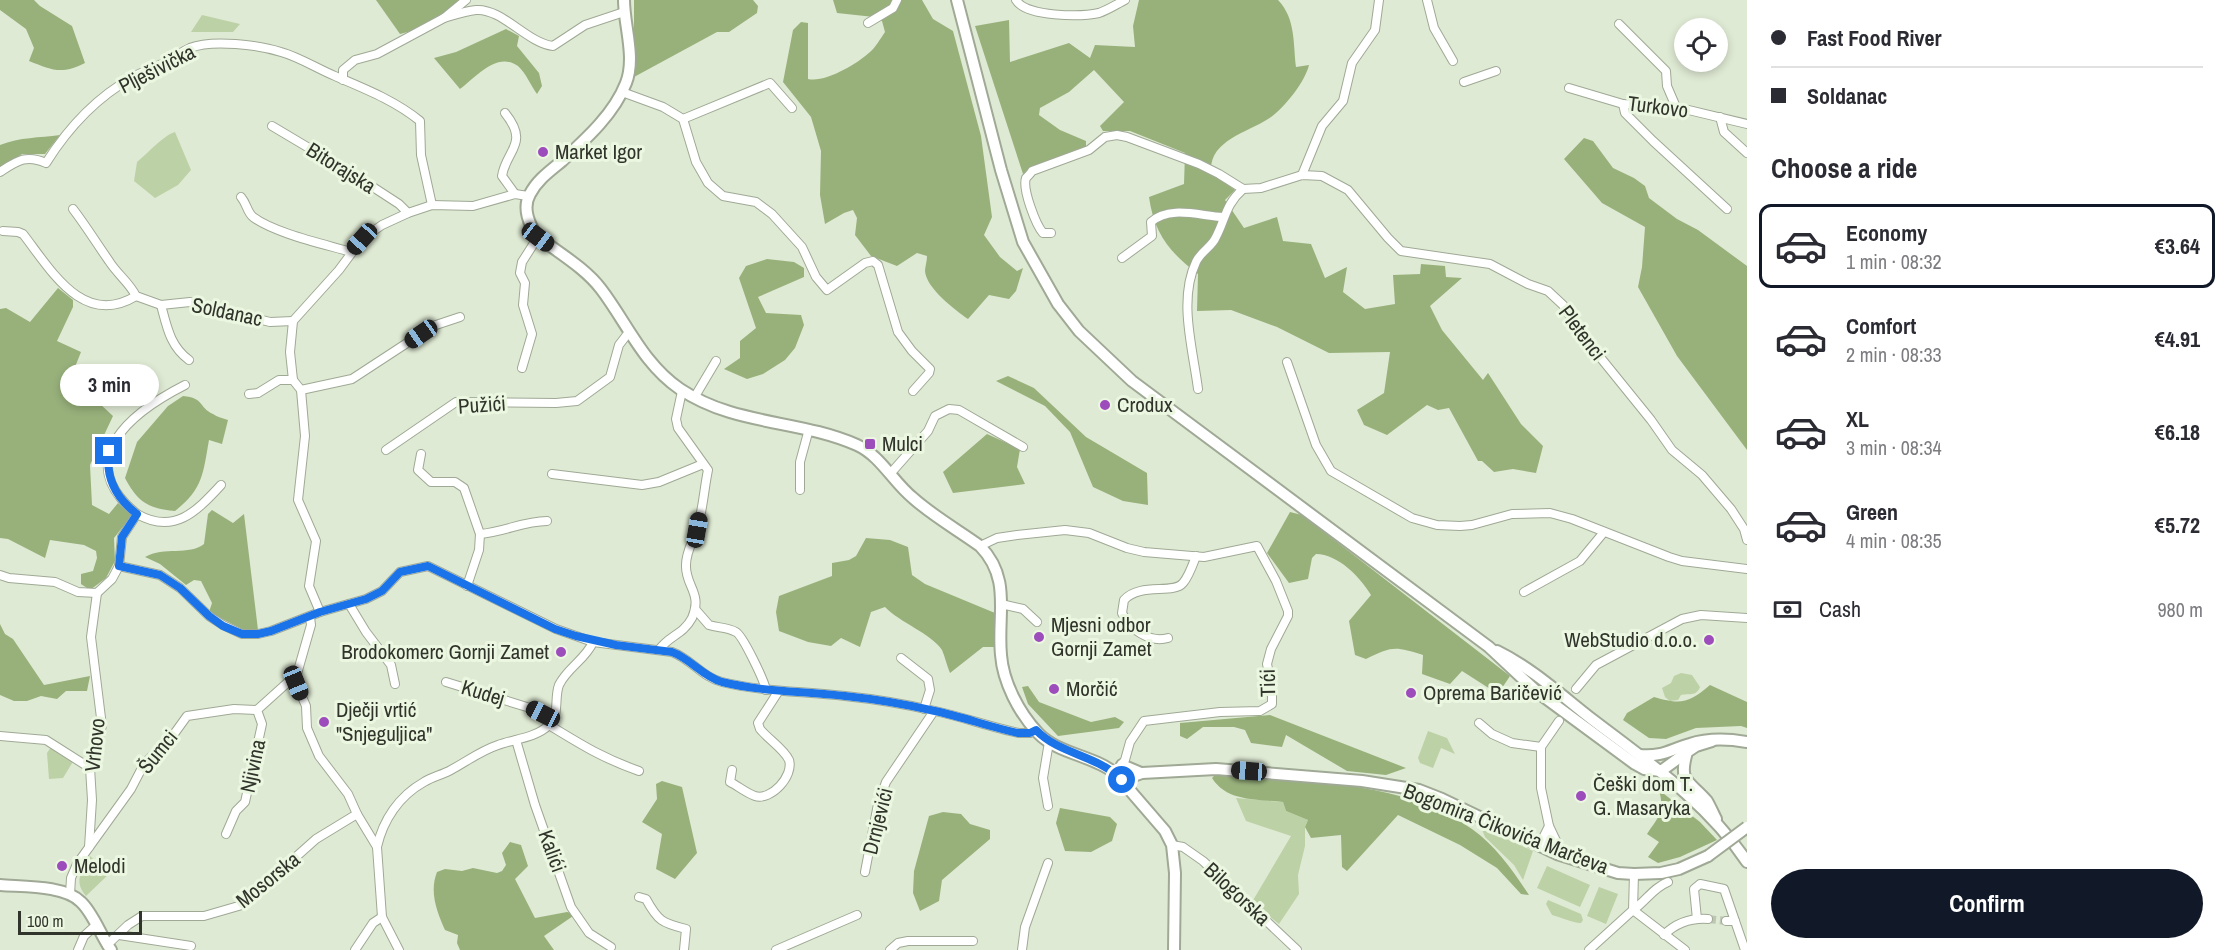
<!DOCTYPE html>
<meta charset="utf-8">
<style>
body{margin:0;font-family:"Archivo Narrow",sans-serif;background:#f2f2f3;color:#2b2b33;height:100vh;display:flex;flex-direction:column;font-size:22px;white-space:nowrap}
*{box-sizing:border-box;margin:0}
p{font-size:20px;color:#7c7c81}
.icon{flex:none;width:33px;height:33px;fill:none;stroke:currentColor;stroke-width:2;stroke-linecap:round;stroke-linejoin:round}
.map{position:relative;flex:1;overflow:hidden}
.sheet{display:flex;flex-direction:column;background:#fff;width:480px}
.sheet>*{flex:none}
.guide{display:grid;align-content:center;height:132px;padding:0 24px;background:#fff}
.tools{position:absolute;left:1674px;top:18px;display:grid;gap:12px}
.tools a{display:grid;place-items:center;width:54px;height:54px;border-radius:50%;background:#fff;box-shadow:0 3px 9px #0003;font-size:30px}
.scale{position:absolute;left:18px;bottom:15px;width:124px;box-sizing:border-box;padding-left:6px;border:3px solid #30342b;border-top:0;font-size:16px;line-height:21px;white-space:nowrap;color:#30342b;-webkit-text-stroke:4px #ecf7e1;paint-order:stroke}
.end{position:absolute;width:27px;height:27px;margin:-14px;border:8px solid #1a73e8;background:#fff;box-shadow:0 0 0 3px #fff}
.from{border-radius:50%}
.bubble{position:absolute;height:42px;border-radius:21px;background:#fff;box-shadow:0 3px 9px #0003;font-size:20px;font-weight:800;line-height:42px;text-align:center}
.car{position:absolute;width:18px;height:36px;margin:-18px -9px;border-radius:8px;box-shadow:0 0 4px 2px #0007;background:linear-gradient(#222 24%,#8ab4d8 0 40%,#222 0 76%,#8ab4d8 0 86%,#222 0)}
.guide b{display:flex;align-items:center;gap:21px;height:57px;font-size:22px}
.guide b+b{border-top:2px solid #e1e1e2}
.guide i{width:15px;height:15px;background:#2b2b33}
ul{padding:0;list-style:none}
li{display:flex;align-items:center;gap:18px;height:84px;margin:0 12px 9px;padding:0 12px;border:3px solid transparent;border-radius:12px}
li div{flex:1}
li b{display:block;font-size:22px}
li em{font-style:normal;font-weight:800}
li.current{border-color:#111827}
li>.icon{width:54px;height:54px;stroke-width:1.5}
h2{padding:0 24px;font-size:27px;line-height:72px}
.pay{display:flex;align-items:center;gap:15px;height:66px;padding:0 24px;font-size:22px}
.pay p{margin-inline-start:auto}
.primary-button{display:flex;gap:12px;margin-top:auto;padding:12px 24px}
.primary-button a{flex:1;height:69px;border-radius:36px;background:#111827;color:#fff;font-size:24px;font-weight:800;line-height:69px;text-align:center}
main{display:flex;flex:1;min-height:0}
.map>svg:first-child{display:block}
.green{fill:#bdd1a6}
.forest{fill:#98b17b}
.lines{fill:none;stroke-linecap:round;stroke-linejoin:round}
.street-tunnel{stroke:#bcc6b2;stroke-width:8;stroke-dasharray:8 4;stroke-linecap:butt}
.street-casing{stroke:#9fa995;stroke-width:10}
.secondary-casing{stroke:#9fa995;stroke-width:14}
.street{stroke:#fff;stroke-width:8}
.secondary{stroke:#fff;stroke-width:10}
.secondary-bridge-casing{stroke:#9fa995;stroke-width:14;stroke-linecap:butt}
.secondary-bridge{stroke:#fff;stroke-width:10}
.route{stroke:#1a73e8;stroke-width:8}
.poi-dot{fill:#9d4cbc;stroke:#ecf7e1;stroke-width:2}
.labels{text-anchor:middle;stroke-width:6;stroke-linejoin:round;paint-order:stroke}
.street-label{font-size:21px;fill:#30342b;stroke:#ecf7e1}
.poi-label{font-size:21px;fill:#30342b;stroke:#ecf7e1;text-anchor:start}
</style>
<main>
<div class="map">
<svg width="1747" height="950" viewBox="0 0 1747 950">
<rect width="100%" height="100%" fill="#dfead4"/>
<g class="green">
<polygon points="202,15 240,24 233,32 191,32"/>
<path d="M175 132 191 170 178 185 155 198 134 181 137 162C148 153 164 135 175 132Z"/>
<path d="M1681 673 1692 675 1700 687C1696 697 1689 693 1681 695L1678 700 1670 701 1665 697 1662 688 1671 683 1674 676Z"/>
<polygon points="1428,731 1447,738 1455,754 1441,748 1433,768 1420,763 1418,758"/>
<polygon points="51,747 74,760 63,778 49,779 47,753"/>
<polygon points="1236,798 1283,802 1286,811 1308,820 1305,827 1305,846 1298,875 1299,894 1279,924 1252,902 1291,836 1246,821"/>
<polygon points="1481,827 1533,851 1523,880 1514,865 1485,837"/>
<path d="M90 856 109 874 86 896C73 881 82 871 90 856Z"/>
<polygon points="1547,866 1590,885 1580,907 1537,888"/>
<polygon points="1599,887 1618,894 1606,924 1587,916"/>
<path d="M1548 900 1581 914 1583 920 1581 923C1576 924 1560 917 1552 915L1546 904Z"/>
</g>
<g class="forest">
<path d="M0 0H34L40 6 72 26 85 63C61 75 52 70 29 61L34 48 26 29 0 10Z"/>
<polygon points="376,0 467,0 423,28 400,34"/>
<polygon points="634,0 753,0 758,6 757,13 729,32 717,32 634,77"/>
<path d="M833 0H922L933 19 953 31 981 136 992 217 984 235 1000 257 1017 271 1023 268 1016 291 1009 299 989 295 968 319C955 310 926 288 925 271 925 267 927 261 927 256L917 253 897 266 871 256 855 235 857 218 853 210 844 213 825 224 820 195 821 151 811 117 783 82 793 30 801 22 808 23V79C825 83 857 64 870 52 876 47 880 39 885 32L882 21 874 17 837 13Z"/>
<path d="M1139 0H1278C1296 19 1293 43 1296 67L1309 65C1305 82 1283 110 1268 119 1246 133 1209 141 1211 172L1235 190 1225 200 1244 228 1277 217 1283 241 1311 244 1325 278 1347 267 1343 292 1365 309 1395 304 1393 275 1420 274 1421 264 1445 266 1446 277 1462 278 1430 306 1442 330 1483 380 1488 373 1521 424 1543 446 1536 473 1513 469 1494 472 1482 461H1478L1449 408 1438 410 1427 405 1387 435 1364 425 1357 410 1384 393 1390 352 1329 353 1277 327 1231 310 1197 311 1198 274C1169 252 1154 233 1149 197L1184 184 1185 153 1130 131H1103L1100 126 1124 102 1094 70 1069 92 1040 108 1039 115 1060 130 1086 141V147L1023 174 975 26 1009 20 1010 62 1069 43 1090 58 1095 45 1135 47 1133 26Z"/>
<path d="M506 29 519 36 517 46 539 73 542 86 537 94C531 86 526 73 518 66 497 51 476 77 460 89L434 58 456 52Z"/>
<path d="M60 135 45 154H22L0 169V145C20 137 39 138 60 135Z"/>
<polygon points="1584,138 1593,141 1613,168 1634,178 1645,186 1649,198 1677,219 1698,230 1747,266 1747,450 1677,356 1638,287 1642,267 1645,227 1602,203 1564,159"/>
<polygon points="767,259 794,262 804,268 804,277 758,297 766,313 801,315 804,325 795,348 785,360 763,374 747,379 724,369 740,358 740,341 756,328 739,278 746,266"/>
<polygon points="58,288 73,300 73,307 57,341 81,352 71,377 113,416 90,465 92,505 109,514 118,503 132,515 114,538 115,561 106,578 90,590 81,584 81,574 93,571 97,558 96,551 84,545 50,540 45,558 8,539 0,538 0,309 6,308 30,322"/>
<polygon points="1008,376 1034,388 1086,437 1147,473 1148,505 1123,501 1093,487 1070,432 1045,406 996,381"/>
<path d="M183 396C205 398 198 407 213 414 217 417 223 418 228 420L222 444 209 440C203 474 203 489 175 511 148 509 137 501 125 478L137 442 168 406Z"/>
<polygon points="987,434 1020,449 1017,467 1025,484 953,493 943,472"/>
<path d="M212 510 233 523 244 514 258 630H244L209 612 212 603 201 581 194 580 186 585 160 564 145 557C164 546 189 556 204 544L208 514Z"/>
<path d="M1290 512 1302 515 1510 676 1498 694 1462 671 1450 684 1422 674 1423 655C1395 646 1392 646 1366 659L1355 655 1349 621 1371 595C1360 577 1338 554 1316 554L1312 558 1308 579 1289 583 1267 553Z"/>
<path d="M866 538 890 540 908 547 912 575 925 584 995 613V647H983L950 673C947 666 945 657 942 650 932 634 899 622 885 607L871 612 860 647 841 638 831 646 808 642 779 631 776 612 779 596 832 576V563L849 560 856 556Z"/>
<polygon points="0,624 5,634 13,639 44,685 90,676 87,691 66,691 57,699 41,696 27,701 14,701 0,695"/>
<path d="M1710 685 1747 702V728L1741 726 1696 728 1666 739 1649 738 1623 720 1627 713 1654 697C1681 705 1689 703 1710 685Z"/>
<polygon points="1028,686 1039,702 1091,722 1115,717 1124,722 1119,728 1058,736 1028,704 1022,687"/>
<polygon points="1270,715 1406,768 1386,775 1347,771 1286,735 1282,747 1251,743 1245,730 1234,727 1203,727 1187,739 1180,736 1180,723"/>
<path d="M1215 775C1301 782 1397 778 1472 829 1496 846 1513 871 1529 895L1521 894 1497 868 1460 845 1398 815 1347 871 1342 867 1341 835 1311 838 1305 827 1308 820 1286 811 1283 802C1257 799 1227 802 1212 778Z"/>
<polygon points="662,781 682,787 697,853 675,879 656,869 662,834 642,822 657,799 656,784"/>
<path d="M1659 790 1700 822 1717 840 1680 857 1658 863 1648 857 1659 842 1647 834C1659 816 1665 812 1659 790Z"/>
<polygon points="1060,808 1110,817 1117,824 1112,841 1091,852 1065,851 1056,823"/>
<polygon points="943,812 961,814 970,824 990,830 990,839 942,880 939,901 920,911 913,893 914,871 929,816"/>
<path d="M510 842 521 845 528 866 515 879 535 918 567 912 576 914 544 936 554 950H460L457 943 458 935 445 930C437 912 429 892 437 872L445 869 462 871 473 868 497 873 502 871 506 865 502 853Z"/>
</g>
<g class="lines">
<polyline class="street-tunnel" points="1708,919 1726,921"/>
<g class="street-casing">
<g id="street">
<path d="M1016 0C1026 17 1081 17 1099 13 1108 10 1117 4 1125 0"/>
<polyline points="1427,0 1434,28 1453,61"/>
<path d="M444 18C454 15 465 11 476 10 502 8 527 43 553 46L585 25 624 12"/>
<polyline points="868,23 893,8 897,0"/>
<polyline points="1619,24 1666,71 1667,86 1676,107"/>
<polyline points="343,80 343,70 355,60 377,54 444,18 466,0"/>
<polyline points="1464,82 1496,71"/>
<polyline points="1569,88 1623,104 1676,107 1747,124"/>
<polyline points="622,92 663,107 683,119 696,162 708,183 723,196 756,202 772,214 802,247 816,277 827,290 865,263 873,261 878,265 898,332 912,351 930,369 929,373 913,391"/>
<polyline points="1623,104 1625,113 1653,141 1727,209"/>
<path d="M505 113C530 144 506 150 502 176L515 194"/>
<polyline points="1720,117 1724,132 1747,153"/>
<polyline points="683,119 770,83 792,108"/>
<polyline points="272,126 356,176 399,204 408,213"/>
<path d="M0 172C17 161 26 154 46 163 68 128 97 97 133 77 142 72 153 68 162 64 172 59 181 52 190 48 212 39 259 45 281 52 299 57 318 69 335 76 365 89 394 100 420 121L421 155 432 205"/>
<polyline points="1302,175 1322,126 1343,101 1352,63 1375,30 1379,0"/>
<path d="M241 197C247 204 247 212 253 217 274 233 324 244 351 252"/>
<path d="M73 209C86 226 97 244 109 261 117 274 129 282 136 296L161 305 190 302 270 322 293 321"/>
<path d="M3 231 18 232 23 234C51 270 83 328 136 296"/>
<path d="M1051 233H1043C1036 225 1022 189 1026 178 1027 177 1031 173 1032 171L1089 150 1105 137 1117 135 1127 137 1199 164 1219 174 1243 189 1261 188 1302 175 1322 176 1348 190 1388 238 1401 251 1490 264 1528 284 1548 291 1563 305 1583 336 1651 420 1672 450 1702 475 1731 509 1744 529 1747 540"/>
<path d="M1122 258 1152 236 1151 222C1170 205 1200 216 1223 217"/>
<path d="M161 305C167 327 170 346 189 360"/>
<polyline points="1287,362 1316,445 1331,471 1412,518 1437,525 1460,526 1472,525 1512,514 1550,513 1572,519 1669,557 1682,561 1747,569"/>
<polyline points="522,368 532,334 523,305 525,283 520,273 522,262 538,237"/>
<path d="M1198 389C1193 349 1178 300 1196 262 1201 251 1212 247 1216 237 1226 218 1225 205 1243 189"/>
<polyline points="301,390 352,379 433,326 460,317"/>
<polyline points="249,394 258,393 279,380 293,380"/>
<polyline points="694,398 716,361"/>
<polyline points="386,450 456,402 556,403 577,401 610,377 619,345 629,332"/>
<polyline points="421,454 418,470 431,482 455,482 464,488 480,534 479,550 467,586"/>
<polyline points="552,474 642,485 659,482 703,464"/>
<polyline points="890,474 928,431 935,416 949,409 959,410 1023,447"/>
<polyline points="800,490 800,462 809,429"/>
<path d="M137 514C174 535 196 512 221 485"/>
<path d="M480 534C504 532 524 521 547 521"/>
<polyline points="980,546 997,538 1017,535 1065,530 1089,533 1127,548 1144,552 1204,557 1257,546 1276,581 1288,611 1288,616 1271,649 1267,664 1272,688 1272,704 1260,711 1220,712 1144,721 1130,742 1125,760 1119,769"/>
<path d="M119 566 122 537 137 514C70 460 132 412 185 385"/>
<path d="M0 575 9 578 55 582 78 592 97 593 112 579 119 566 160 575 180 588 209 616 223 625 242 634H258L271 631 320 612 366 599 382 591 400 572 428 566 556 629 576 636 593 642 672 652C691 659 702 677 722 682 763 692 803 691 845 696 874 699 905 704 935 711 963 717 990 727 1019 733H1030L1036 730"/>
<polyline points="1524,592 1580,561 1604,532"/>
<polyline points="349,604 366,632 391,665 395,684"/>
<polyline points="1001,604 1023,609 1037,622"/>
<path d="M695 609 709 625C718 628 727 627 736 632 743 636 764 680 766 690"/>
<polyline points="320,612 309,586 316,541 298,500 305,436 301,390 293,380 290,352 293,321 339,270 362,239 382,225 408,213 432,205 473,206 515,194 528,196"/>
<polyline points="310,617 311,625 297,674 296,683 306,706 307,728 319,756 348,794 357,814 377,847 382,917 399,950"/>
<path d="M1168 638C1150 643 1130 630 1122 613L1124 600C1140 582 1173 595 1183 583 1189 576 1193 564 1196 556"/>
<path d="M659 650C668 636 683 635 692 618 703 593 685 586 686 565 686 551 693 542 697 529 703 510 704 489 708 470L678 428 676 419 682 391"/>
<polyline points="901,658 928,679 930,690 924,709"/>
<polyline points="446,682 530,708 553,719"/>
<polyline points="1576,689 1596,665 1682,619 1701,615 1747,618"/>
<polyline points="1479,723 1492,734 1512,743 1541,747"/>
<path d="M549 725C582 745 602 758 639 771"/>
<polyline points="0,736 46,740 90,768"/>
<polyline points="516,740 535,805 571,907 589,933 611,947"/>
<path d="M732 770 730 782C738 786 746 793 755 796 771 801 794 776 789 760 784 749 768 739 760 729L758 723 778 692"/>
<polyline points="1048,806 1043,778 1049,742"/>
<polyline points="1549,826 1541,788 1541,747 1559,721"/>
<polyline points="226,834 236,811 245,802 262,724 257,710 297,674"/>
<polyline points="1172,845 1183,847 1203,861 1297,950"/>
<polyline points="1539,846 1549,826 1558,845 1557,854"/>
<polyline points="89,847 92,800 90,768 102,726 91,637 97,593"/>
<path d="M377 847C383 820 399 796 424 782 432 777 441 775 449 771 466 762 480 751 498 745 514 739 536 738 549 725 560 715 554 698 559 685 567 668 586 659 593 642"/>
<polyline points="865,872 878,804 886,782 934,711"/>
<path d="M1668 882C1654 887 1645 902 1633 910L1685 950"/>
<polyline points="70,894 71,878 77,864 131,789 144,764 174,734 187,716 234,709 257,710"/>
<path d="M639 897 646 899C658 921 662 923 686 929L684 950"/>
<polyline points="1697,919 1694,889 1700,884 1724,889 1735,921"/>
<polyline points="1726,921 1735,921 1745,950"/>
<polyline points="119,935 191,946"/>
<path d="M1664 935C1676 923 1691 918 1708 919"/>
<polyline points="107,945 128,925 142,916 204,916 242,905 316,839 357,814"/>
<polyline points="78,950 84,936 95,926"/>
<polyline points="355,950 373,923 382,917"/>
<polyline points="776,950 857,915"/>
<polyline points="890,950 898,943 908,941 973,941"/>
<polyline points="1022,950 1025,927 1048,863"/>
<polyline points="1589,950 1633,910 1634,874"/>
</g>
</g>
<g class="secondary-casing">
<g id="secondary">
<path d="M624 0C624 26 636 57 626 83 614 114 586 139 562 161 550 171 537 180 530 194 522 208 529 225 538 237 559 253 585 268 601 289 627 323 643 364 680 389 735 426 798 419 857 445 881 456 893 482 913 498 933 516 958 530 980 546 1012 579 997 614 1001 655 1003 682 1019 713 1038 733 1058 754 1092 755 1115 773L1165 831 1172 845 1175 873 1174 950"/>
<polyline points="957,0 1001,170 1023,242 1058,304 1079,331 1132,381 1489,647 1536,691 1635,764 1644,769 1661,771 1687,752"/>
<path d="M1497 651C1532 668 1562 696 1593 720 1648 762 1708 803 1747 862"/>
<path d="M1712 741 1696 746 1687 752C1678 783 1689 780 1707 801 1710 806 1713 813 1716 819"/>
<path d="M1639 755C1663 757 1669 750 1690 744 1708 738 1729 739 1747 742"/>
<polyline points="1122,765 1141,773"/>
<polyline points="1122,780 1142,773 1216,769 1362,781 1419,790 1442,799 1557,854 1618,873 1634,874 1661,873 1679,869 1708,856"/>
<path d="M0 885C23 887 64 885 81 902 93 913 101 936 111 950"/>
</g>
</g>
<use href="#street" class="street"/>
<use href="#secondary" class="secondary"/>
<g class="secondary-bridge-casing">
<polyline id="secondary-bridge" points="1708,856 1747,827"/>
</g>
<use href="#secondary-bridge" class="secondary-bridge"/>
</g>
<g class="lines">
<path class="route" d="M109 451C105 478 116 498 137 514L122 537 119 566 160 575 180 588 209 616 223 626 242 634H258L271 631 320 612 366 599 382 591 400 572 428 566 555 629 576 636 616 645 672 652C691 659 702 676 722 682 763 692 803 691 845 696 874 699 905 704 935 711 963 717 990 727 1018 733H1030L1036 730C1060 755 1098 755 1122 780"/>
</g>
<g class="poi-dot">
<circle cx="543" cy="152" r="6"/>
<circle cx="1105" cy="405" r="6"/>
<rect x="864" y="438" width="12" height="12" rx="3"/>
<circle cx="1039" cy="637" r="6"/>
<circle cx="1709" cy="640" r="6"/>
<circle cx="561" cy="652" r="6"/>
<circle cx="1054" cy="689" r="6"/>
<circle cx="1411" cy="693" r="6"/>
<circle cx="324" cy="722" r="6"/>
<circle cx="1581" cy="796" r="6"/>
<circle cx="62" cy="866" r="6"/>
</g>
<g class="labels">
<g class="street-label">
<text transform="translate(157 69) rotate(-27)" y="7">Plješivička</text>
<text transform="translate(1658 107) rotate(7)" y="7">Turkovo</text>
<text transform="translate(341 168) rotate(32)" y="7">Bitorajska</text>
<text transform="translate(227 312) rotate(12)" y="7">Soldanac</text>
<text transform="translate(1582 333) rotate(53)" y="7">Pletenci</text>
<text transform="translate(482 405) rotate(-4)" y="7">Pužići</text>
<text transform="translate(1268 683) rotate(-91)" y="7">Tići</text>
<text transform="translate(483 693) rotate(17)" y="7">Kudej</text>
<text transform="translate(95 745) rotate(-84)" y="7">Vrhovo</text>
<text transform="translate(158 752) rotate(-51)" y="7">Šumci</text>
<text transform="translate(253 766) rotate(-78)" y="7">Njivina</text>
<text transform="translate(878 821) rotate(-76)" y="7">Drnjevići</text>
<text transform="translate(1506 829) rotate(21)" y="7">Bogomira Ćikovića Marčeva</text>
<text transform="translate(552 851) rotate(70)" y="7">Kalići</text>
<text transform="translate(268 880) rotate(-39)" y="7">Mosorska</text>
<text transform="translate(1237 894) rotate(43)" y="7">Bilogorska</text>
</g>
<g class="poi-label">
<text x="555" y="159">Market Igor</text>
<text x="1117" y="412">Crodux</text>
<text x="882" y="451">Mulci</text>
<text x="1051" y="632">Mjesni odbor<tspan x="1051" dy="24">Gornji Zamet</tspan></text>
<text x="1697" y="647" text-anchor="end">WebStudio d.o.o.</text>
<text x="549" y="659" text-anchor="end">Brodokomerc Gornji Zamet</text>
<text x="1066" y="696">Morčić</text>
<text x="1423" y="700">Oprema Baričević</text>
<text x="336" y="717">Dječji vrtić<tspan x="336" dy="24">"Snjeguljica"</tspan></text>
<text x="1593" y="791">Češki dom T.<tspan x="1593" dy="24">G. Masaryka</tspan></text>
<text x="74" y="873">Melodi</text>
</g>
</g>
</svg>
<div class="tools">
<a><svg class="icon" aria-label="locate" viewBox="0 0 24 24"><circle cx="12" cy="12" r="6"/><path d="M12 2v4M12 18v4M2 12h4M18 12h4"/></svg></a>
</div>
<div class="scale">100 m</div>
<i class="end from" style="left:1122px;top:780px"></i>
<i class="end" style="left:109px;top:451px"></i>
<div class="bubble" style="left:60px;top:364px;width:99px">3 min</div>
<i class="car" style="left:538px;top:237px;rotate:127deg"></i>
<i class="car" style="left:362px;top:239px;rotate:222deg"></i>
<i class="car" style="left:421px;top:334px;rotate:235deg"></i>
<i class="car" style="left:697px;top:530px;rotate:10deg"></i>
<i class="car" style="left:296px;top:683px;rotate:158deg"></i>
<i class="car" style="left:543px;top:714px;rotate:297deg"></i>
<i class="car" style="left:1249px;top:771px;rotate:274deg"></i>
</div>
<section class="sheet">
<div class="guide">
<b><i class="from"></i>Fast Food River</b>
<b><i></i>Soldanac</b>
</div>
<h2>Choose a ride</h2>
<ul>
<li class="current"><svg class="icon" aria-label="car" viewBox="0 0 24 24"><path d="M5 17H2v-5l4-1 3-4h7l3 4 3 1v5h-3M9 17h6M6 11h13"/><circle cx="7" cy="17" r="2"/><circle cx="17" cy="17" r="2"/></svg><div><b>Economy</b><p>1 min · 08:32</p></div><em>€3.64</em></li>
<li><svg class="icon" aria-label="car" viewBox="0 0 24 24"><path d="M5 17H2v-5l4-1 3-4h7l3 4 3 1v5h-3M9 17h6M6 11h13"/><circle cx="7" cy="17" r="2"/><circle cx="17" cy="17" r="2"/></svg><div><b>Comfort</b><p>2 min · 08:33</p></div><em>€4.91</em></li>
<li><svg class="icon" aria-label="car" viewBox="0 0 24 24"><path d="M5 17H2v-5l4-1 3-4h7l3 4 3 1v5h-3M9 17h6M6 11h13"/><circle cx="7" cy="17" r="2"/><circle cx="17" cy="17" r="2"/></svg><div><b>XL</b><p>3 min · 08:34</p></div><em>€6.18</em></li>
<li><svg class="icon" aria-label="car" viewBox="0 0 24 24"><path d="M5 17H2v-5l4-1 3-4h7l3 4 3 1v5h-3M9 17h6M6 11h13"/><circle cx="7" cy="17" r="2"/><circle cx="17" cy="17" r="2"/></svg><div><b>Green</b><p>4 min · 08:35</p></div><em>€5.72</em></li>
</ul>
<div class="pay"><svg class="icon" aria-label="cash" viewBox="0 0 24 24"><path d="M3 7h18v10H3z"/><circle cx="12" cy="12" r="2"/></svg>Cash<p>980 m</p></div>
<div class="primary-button"><a>Confirm</a></div>
</section>
</main>
